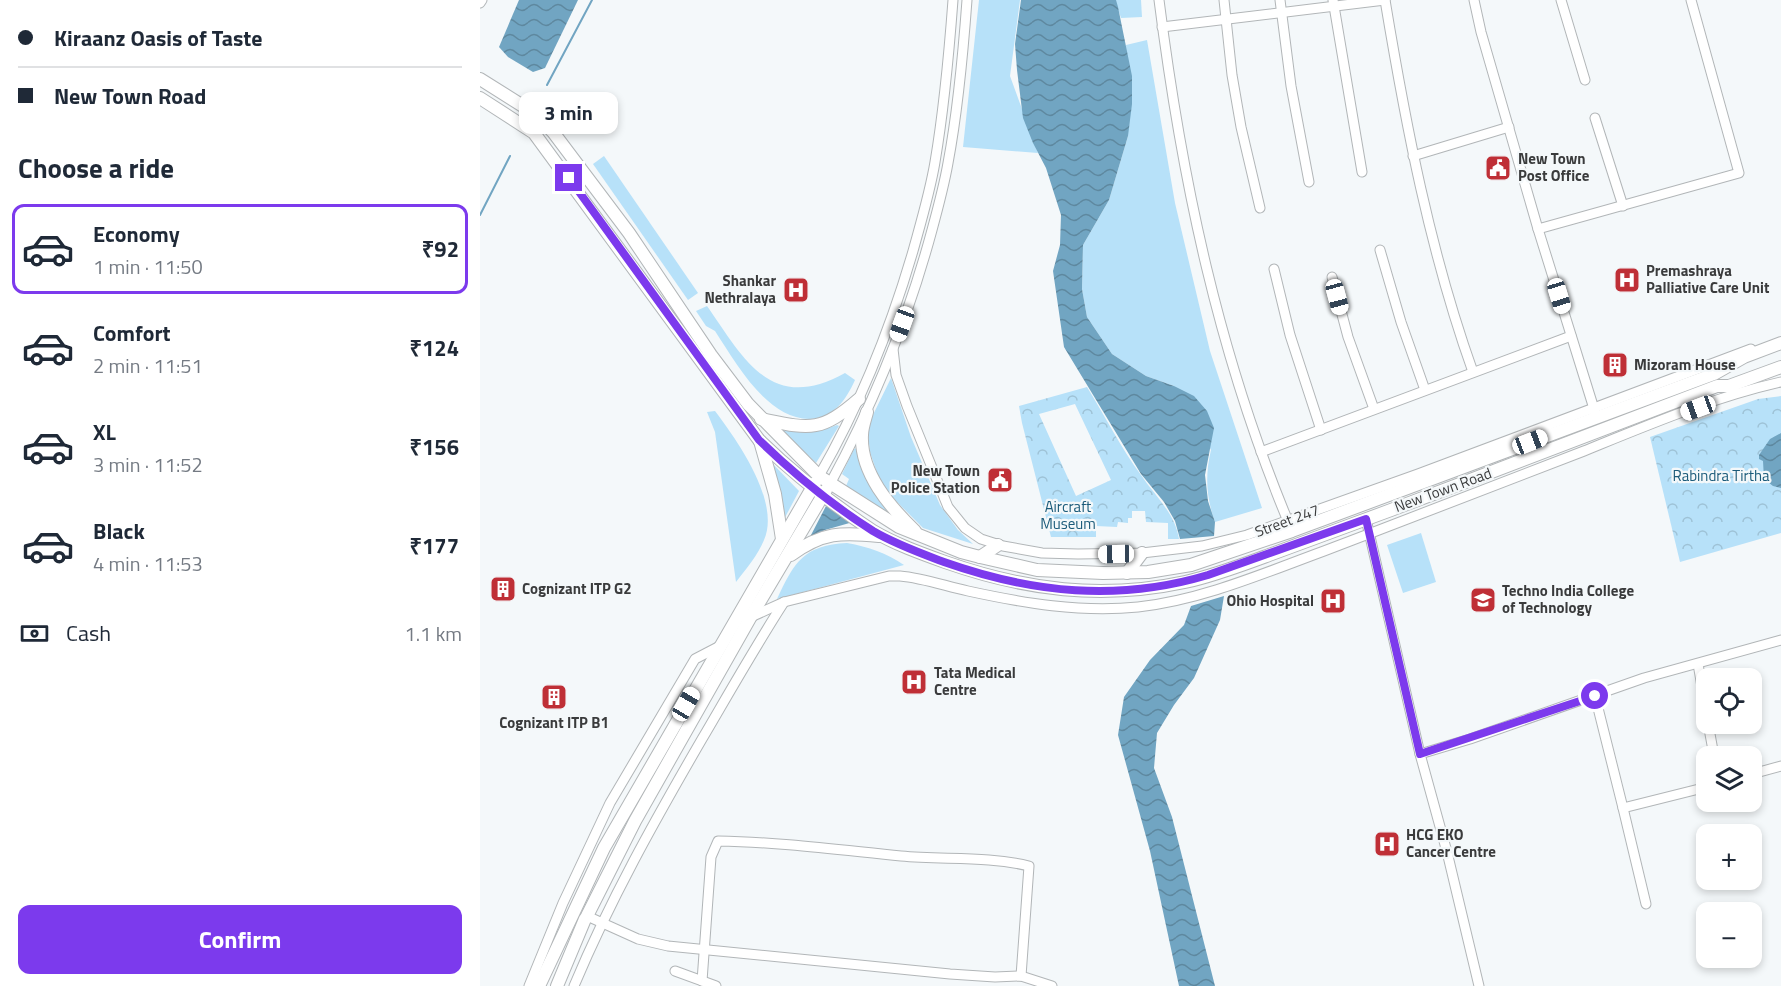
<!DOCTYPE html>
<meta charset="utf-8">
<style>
body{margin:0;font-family:"Titillium Web",sans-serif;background:#f6f6f7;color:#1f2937;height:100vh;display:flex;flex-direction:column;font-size:22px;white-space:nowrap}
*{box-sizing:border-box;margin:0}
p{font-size:20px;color:#747a83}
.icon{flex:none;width:33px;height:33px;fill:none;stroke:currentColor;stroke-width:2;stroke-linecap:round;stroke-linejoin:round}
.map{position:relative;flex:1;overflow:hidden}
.details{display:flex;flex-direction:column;background:#fff;width:480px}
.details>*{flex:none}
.guide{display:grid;align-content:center;height:132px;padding:0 18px;background:#fff}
.controls{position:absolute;left:1216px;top:668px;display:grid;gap:12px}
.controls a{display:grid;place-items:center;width:66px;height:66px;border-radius:12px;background:#fff;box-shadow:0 3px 9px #0003;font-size:30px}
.end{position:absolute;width:27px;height:27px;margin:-14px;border:8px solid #7c3aed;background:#fff;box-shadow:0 0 0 3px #fff}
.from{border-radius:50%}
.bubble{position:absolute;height:42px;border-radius:12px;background:#fff;box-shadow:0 3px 9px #0003;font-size:20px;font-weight:700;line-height:42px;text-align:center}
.car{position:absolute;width:18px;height:36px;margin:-18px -9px;border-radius:8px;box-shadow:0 0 4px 2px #0007;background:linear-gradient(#fff 24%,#345 0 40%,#fff 0 76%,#345 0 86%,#fff 0)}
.guide b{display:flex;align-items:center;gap:21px;height:57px;font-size:22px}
.guide b+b{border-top:2px solid #e0e1e3}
.guide i{width:15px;height:15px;background:#1f2937}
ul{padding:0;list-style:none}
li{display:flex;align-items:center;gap:18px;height:90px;margin:0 12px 9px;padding:0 6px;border:3px solid transparent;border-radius:12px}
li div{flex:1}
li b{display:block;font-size:22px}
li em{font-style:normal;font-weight:700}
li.active{border-color:#7c3aed}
li>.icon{width:54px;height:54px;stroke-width:1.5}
h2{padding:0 18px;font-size:27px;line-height:72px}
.pay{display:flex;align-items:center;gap:15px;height:66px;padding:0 18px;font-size:22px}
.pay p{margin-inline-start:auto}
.primary-button{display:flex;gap:12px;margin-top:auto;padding:12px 18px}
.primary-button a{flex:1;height:69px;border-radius:12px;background:#7c3aed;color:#fff;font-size:24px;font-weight:700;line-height:69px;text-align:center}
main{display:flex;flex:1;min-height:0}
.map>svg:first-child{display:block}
.green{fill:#b7e1f9}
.park{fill:url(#park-crowns);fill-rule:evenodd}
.water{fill:url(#water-waves)}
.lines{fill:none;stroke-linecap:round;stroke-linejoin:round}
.stream{stroke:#71a5c2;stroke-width:2}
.minor-casing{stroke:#b2b6b8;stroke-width:11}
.major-casing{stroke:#b2b6b8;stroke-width:14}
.minor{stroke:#fff;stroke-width:9}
.major{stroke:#fff;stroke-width:12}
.route{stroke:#7c3aed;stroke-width:8}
.labels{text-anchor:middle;stroke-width:4.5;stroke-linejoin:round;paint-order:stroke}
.poi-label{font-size:15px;font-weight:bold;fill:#3a3b3c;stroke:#f4f8fa;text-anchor:start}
.park-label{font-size:15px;fill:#1b5b7a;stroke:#f4f8fa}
.street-label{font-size:15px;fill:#3a3b3c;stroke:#f4f8fa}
</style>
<main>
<section class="details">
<div class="guide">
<b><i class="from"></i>Kiraanz Oasis of Taste</b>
<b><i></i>New Town Road</b>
</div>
<h2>Choose a ride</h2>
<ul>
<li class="active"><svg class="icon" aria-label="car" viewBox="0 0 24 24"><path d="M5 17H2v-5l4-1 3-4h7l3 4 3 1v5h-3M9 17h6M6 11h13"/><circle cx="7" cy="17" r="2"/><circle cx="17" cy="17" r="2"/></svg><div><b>Economy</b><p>1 min · 11:50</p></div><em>₹92</em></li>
<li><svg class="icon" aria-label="car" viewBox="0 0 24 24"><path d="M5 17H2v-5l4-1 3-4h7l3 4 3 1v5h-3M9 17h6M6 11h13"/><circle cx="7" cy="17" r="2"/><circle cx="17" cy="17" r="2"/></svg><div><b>Comfort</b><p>2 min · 11:51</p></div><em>₹124</em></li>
<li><svg class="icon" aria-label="car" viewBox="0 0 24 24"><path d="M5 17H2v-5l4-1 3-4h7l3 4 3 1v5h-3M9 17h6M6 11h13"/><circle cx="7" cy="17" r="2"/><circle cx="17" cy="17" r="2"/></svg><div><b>XL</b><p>3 min · 11:52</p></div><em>₹156</em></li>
<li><svg class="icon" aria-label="car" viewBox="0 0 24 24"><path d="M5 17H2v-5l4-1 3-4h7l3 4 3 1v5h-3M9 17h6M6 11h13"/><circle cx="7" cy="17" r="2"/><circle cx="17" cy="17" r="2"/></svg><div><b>Black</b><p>4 min · 11:53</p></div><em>₹177</em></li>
</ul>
<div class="pay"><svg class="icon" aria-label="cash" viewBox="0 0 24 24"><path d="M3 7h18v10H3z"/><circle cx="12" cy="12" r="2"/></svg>Cash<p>1.1 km</p></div>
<div class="primary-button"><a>Confirm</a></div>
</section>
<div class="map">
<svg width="1301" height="986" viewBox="0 0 1301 986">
<defs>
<pattern id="park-crowns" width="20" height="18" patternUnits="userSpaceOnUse" patternTransform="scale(1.5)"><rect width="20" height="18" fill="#b7e1f9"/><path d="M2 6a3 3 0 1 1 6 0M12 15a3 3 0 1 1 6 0" fill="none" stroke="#9ec2d6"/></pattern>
<pattern id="water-waves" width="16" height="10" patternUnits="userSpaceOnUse" patternTransform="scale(1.5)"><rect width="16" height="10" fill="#71a5c2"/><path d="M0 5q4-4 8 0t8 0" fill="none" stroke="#5e889f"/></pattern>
</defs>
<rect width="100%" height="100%" fill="#f4f8fa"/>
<g class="green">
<polygon points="499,0 540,0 530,76 558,153 483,147"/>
<polygon points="635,0 661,0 662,17 641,18"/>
<path d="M667 40 695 203 730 351 782 508 735 522C726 497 725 475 731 450L694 386 666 376 632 354 607 317 602 289 603 245 629 200 648 136 646 45Z"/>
<polygon points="124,156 218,293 208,300 113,164"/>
<path d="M227 306C264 359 291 414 365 373L375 380C366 400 353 419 329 419 286 418 256 363 235 331L226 326 216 311Z"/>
<polygon points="411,378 431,437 460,505 478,530 493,544 443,528 410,495 398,476 390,452 388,434 391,419"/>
<path d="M235 411C257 440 301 502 284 540 278 555 266 569 256 582L235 432 227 412Z"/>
<path d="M357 425 359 426 336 463 300 429C324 434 334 434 357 425Z"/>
<path d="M377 448C386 474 390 489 407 511H405L366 486 369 479 362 474 374 449Z"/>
<polygon points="290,461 319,491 301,525"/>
<polygon points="941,533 956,582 923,593 907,545"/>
<path d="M367 543C389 547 406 553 424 565L297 599C314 562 324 545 367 543Z"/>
</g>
<g class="park">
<path d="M607 387C625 416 641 448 661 475 675 496 695 513 699 539H688V523L666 522 665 511H652V518H648V523L638 522 637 527 616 526V537H571L542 423 539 406ZM595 404 631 480 596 496 559 414Z"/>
<polygon points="1301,396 1301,533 1200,562 1170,437 1278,399"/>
</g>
<g class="water">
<polygon points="39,0 98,0 65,68 53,72 28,57 19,47"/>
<polygon points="541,0 636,0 638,7 652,76 652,104 648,136 629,200 603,245 602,289 607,317 632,354 666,376 694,386 714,396 727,411 734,428 725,475 728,501 735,522 734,536 700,539 695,521 684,502 661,474 584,347 573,271 580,245 581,215 566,168 553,143 543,118 537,70 535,44"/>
<polygon points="1301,433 1301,488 1293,486 1284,479 1283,461 1279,459 1279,455 1290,439"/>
<polygon points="346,506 373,522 345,530 330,537"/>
<polygon points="744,596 740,620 714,678 694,705 677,733 674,768 692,817 735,986 699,986 670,851 638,735 644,697 670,660 704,625 711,606"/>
</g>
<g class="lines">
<g class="stream">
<polyline points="67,85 112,0"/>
<polyline points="0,215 30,156"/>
</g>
<g class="minor-casing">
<g id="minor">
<path d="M679 0C702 181 739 357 810 526"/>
<polyline points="744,0 752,75 761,127 780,208"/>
<polyline points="800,0 811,86 829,182"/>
<polyline points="853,0 882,172"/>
<path d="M905 0C926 126 950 252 993 372"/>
<polyline points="994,0 1001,32 1058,229 1115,412"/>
<polyline points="1081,0 1105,80"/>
<polyline points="0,3 2,0"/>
<polyline points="682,27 905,0"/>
<polyline points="1115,118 1143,206"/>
<polyline points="933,156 1029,127"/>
<polyline points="1058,229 1259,173 1211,0"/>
<polyline points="900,250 921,322 945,390"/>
<polyline points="794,269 810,335 841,430"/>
<polyline points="852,277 868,337 894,409"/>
<polyline points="413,349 416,375 427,406 468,507 485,528 501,539 523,546 562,553 598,554 662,553 722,546 767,535 938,474 1271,349"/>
<polyline points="781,452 1091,336"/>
<path d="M339 476C380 405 410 330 433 251 441 222 450 192 455 162 464 109 469 54 473 0"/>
<path d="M350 484C394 403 428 319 452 230 458 208 464 186 468 163 478 110 483 55 487 0"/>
<polyline points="886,519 940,754 967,852 999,986"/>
<path d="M271 617 304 602 409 576H420C443 578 465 586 488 591 543 603 601 613 658 607 722 600 784 573 844 551 931 518 1018 484 1104 451 1168 425 1234 397 1301 382"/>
<polyline points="1218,664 1227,715"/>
<polyline points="1115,696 1143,808 1227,787"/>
<polyline points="1228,723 1234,756"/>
<polyline points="940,754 990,739 1164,678 1301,640"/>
<polyline points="1272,774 1301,766"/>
<polyline points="1143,808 1166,904"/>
<polyline points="105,919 107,916 158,939 188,946 470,974 515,977 541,976 572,986"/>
<polyline points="195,971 236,986"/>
<path d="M222 981 231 857 238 841C299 842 360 850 421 856 463 860 508 856 549 866L541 976"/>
<polyline points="49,986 83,903 130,803 215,659 240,646"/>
<path d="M94 986C130 900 175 820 222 739 249 693 275 647 304 602"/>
</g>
</g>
<g class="major-casing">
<g id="major">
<polyline points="0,79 54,113 73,132 149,233 231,355 268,404 339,476 419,527 481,552 500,557 557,570 623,573 668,572 711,565 812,531 1234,374 1264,357 1301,343"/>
<path d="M0 98 54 133 279 440C314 474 352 504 393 531 415 544 440 553 465 562 545 590 621 600 705 582 733 576 762 565 789 555 830 540 870 525 911 510 1020 469 1129 427 1237 386H1249L1301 367"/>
<path d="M387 412C385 420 382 428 382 435 380 473 410 507 435 531"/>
<path d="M281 419C330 429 340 433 379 399"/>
<polyline points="280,441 295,494 302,539"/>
<path d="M311 555C342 532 362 532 399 536"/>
<polyline points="500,557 518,545"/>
<polyline points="647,573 662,553"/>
<polyline points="107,916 155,821 270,618 346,490"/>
<polyline points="59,986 124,848 335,483"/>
<polyline points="77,986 105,919"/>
</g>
</g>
<use href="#minor" class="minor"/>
<use href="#major" class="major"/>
</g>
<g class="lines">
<path class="route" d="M89 178 279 440C314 474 352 505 393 531 415 544 440 553 464 562 552 593 638 602 728 575L886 519 940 754 1115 696"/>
</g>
<defs>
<g id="civic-square" transform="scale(1.35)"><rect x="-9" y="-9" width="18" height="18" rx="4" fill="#bf2f36" stroke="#f4f8fa"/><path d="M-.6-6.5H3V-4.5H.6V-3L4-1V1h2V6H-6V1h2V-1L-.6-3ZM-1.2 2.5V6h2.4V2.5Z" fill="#fff"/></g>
<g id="hospital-square" transform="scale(1.35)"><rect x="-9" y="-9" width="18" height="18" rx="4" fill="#bf2f36" stroke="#f4f8fa"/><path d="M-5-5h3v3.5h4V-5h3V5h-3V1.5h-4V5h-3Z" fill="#fff"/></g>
<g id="building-square" transform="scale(1.35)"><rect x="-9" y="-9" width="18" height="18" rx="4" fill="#bf2f36" stroke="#f4f8fa"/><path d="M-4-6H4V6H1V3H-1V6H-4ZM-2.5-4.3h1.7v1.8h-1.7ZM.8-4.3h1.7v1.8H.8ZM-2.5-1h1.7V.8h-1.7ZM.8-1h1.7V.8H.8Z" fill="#fff"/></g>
<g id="university-square" transform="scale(1.35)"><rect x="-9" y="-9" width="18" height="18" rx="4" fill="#bf2f36" stroke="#f4f8fa"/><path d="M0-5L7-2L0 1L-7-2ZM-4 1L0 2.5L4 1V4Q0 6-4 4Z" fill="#fff"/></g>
</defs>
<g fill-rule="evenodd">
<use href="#civic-square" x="1018" y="168"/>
<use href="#hospital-square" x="1147" y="280"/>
<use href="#hospital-square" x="316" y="290"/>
<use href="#building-square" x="1135" y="365"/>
<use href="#civic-square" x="520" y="480"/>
<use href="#building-square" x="23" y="589"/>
<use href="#university-square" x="1003" y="600"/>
<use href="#hospital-square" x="853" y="601"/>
<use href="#hospital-square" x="434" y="682"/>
<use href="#building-square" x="74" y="697"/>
<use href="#hospital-square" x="907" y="844"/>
</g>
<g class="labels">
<g class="poi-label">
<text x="1038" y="164">New Town<tspan x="1038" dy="17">Post Office</tspan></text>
<text x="1166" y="276">Premashraya<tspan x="1166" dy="17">Palliative Care Unit</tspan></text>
<text x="296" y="286" text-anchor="end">Shankar<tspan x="296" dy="17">Nethralaya</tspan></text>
<text x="1154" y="370">Mizoram House</text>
<text x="500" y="476" text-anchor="end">New Town<tspan x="500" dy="17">Police Station</tspan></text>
<text x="42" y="594">Cognizant ITP G2</text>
<text x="1022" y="596">Techno India College<tspan x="1022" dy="17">of Technology</tspan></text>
<text x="834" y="606" text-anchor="end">Ohio Hospital</text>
<text x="454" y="678">Tata Medical<tspan x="454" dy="17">Centre</tspan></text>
<text x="74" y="728" text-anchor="middle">Cognizant ITP B1</text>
<text x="926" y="840">HCG EKO<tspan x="926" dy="17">Cancer Centre</tspan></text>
</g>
<g class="park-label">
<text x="1241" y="481">Rabindra Tirtha</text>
<text x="588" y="512">Aircraft<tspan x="588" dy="17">Museum</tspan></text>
</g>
<g class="street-label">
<text transform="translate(963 490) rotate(-20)" y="5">New Town Road</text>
<text transform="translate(807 521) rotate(-20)" y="5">Street 247</text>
</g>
</g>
</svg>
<div class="controls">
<a><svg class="icon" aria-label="locate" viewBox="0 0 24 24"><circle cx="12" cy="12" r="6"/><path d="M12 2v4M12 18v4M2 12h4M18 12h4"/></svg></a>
<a><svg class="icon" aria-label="layers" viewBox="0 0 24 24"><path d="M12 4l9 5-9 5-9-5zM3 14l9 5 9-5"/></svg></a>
<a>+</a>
<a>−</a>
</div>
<i class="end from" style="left:1115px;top:696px"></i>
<i class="end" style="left:89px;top:178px"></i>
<div class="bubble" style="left:39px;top:92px;width:99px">3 min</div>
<i class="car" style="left:1079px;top:296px;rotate:163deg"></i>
<i class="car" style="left:857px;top:297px;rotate:165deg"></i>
<i class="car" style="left:422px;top:324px;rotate:200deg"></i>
<i class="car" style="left:1218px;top:408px;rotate:250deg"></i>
<i class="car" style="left:1050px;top:442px;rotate:69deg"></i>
<i class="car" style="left:636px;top:554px;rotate:269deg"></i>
<i class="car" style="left:206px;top:704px;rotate:30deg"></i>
</div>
</main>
